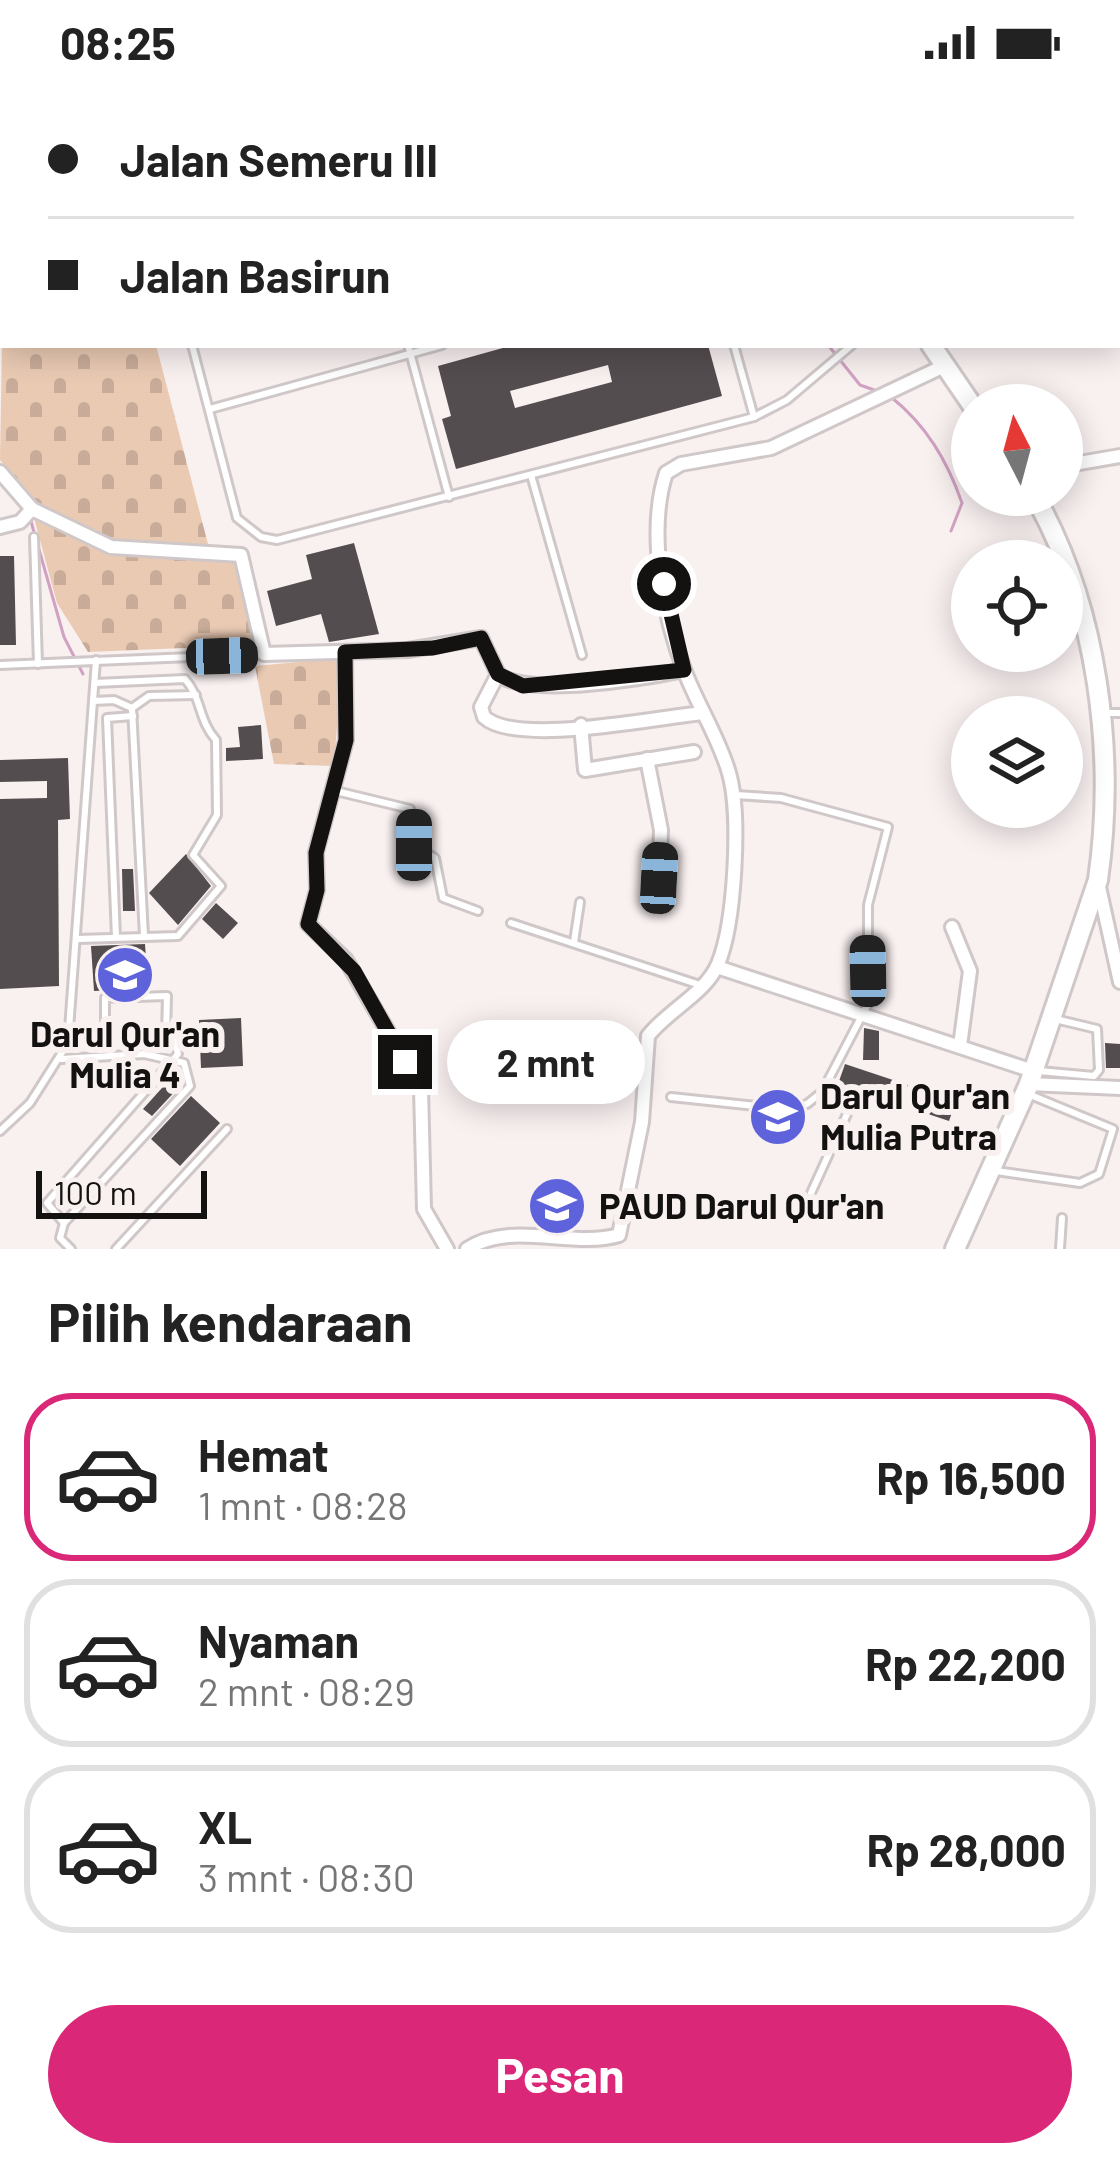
<!DOCTYPE html>
<html lang="id">
<meta charset="utf-8">
<style>
body{margin:0;font-family:Barlow,sans-serif;background:#f6f6f6;color:#222;height:100vh;display:flex;flex-direction:column;font-size:45px;white-space:nowrap}
*{box-sizing:border-box;margin:0}
p{font-size:39px;color:#767676}
.icon{flex:none;width:66px;height:66px;fill:none;stroke:currentColor;stroke-width:2;stroke-linecap:round;stroke-linejoin:round}
.map{position:relative;height:1165px;overflow:hidden}
.drawer{display:flex;flex-direction:column;background:#fff;flex:1}
.drawer>*{flex:none}
.guide{position:absolute;left:0px;top:0px;width:1122px;height:264px;box-shadow:0 6px 30px #0003;display:grid;align-content:center;height:264px;padding:0 48px;background:#fff}
.needle{width:78px;rotate:354deg}
.tools{position:absolute;left:951px;top:300px;display:grid;gap:24px}
.tools a{display:grid;place-items:center;width:132px;height:132px;border-radius:50%;background:#fff;box-shadow:0 6px 30px #0003;font-size:60px}
.scale{position:absolute;left:36px;bottom:30px;width:171px;box-sizing:border-box;padding-left:12px;border:6px solid #141111;border-top:0;font-size:33px;line-height:42px;white-space:nowrap;color:#141111;-webkit-text-stroke:9px #f9f0f0;paint-order:stroke}
.end{position:absolute;width:54px;height:54px;margin:-27px;border:15px solid #141111;background:#fff;box-shadow:0 0 0 6px #fff}
.from{border-radius:50%}
.bubble{position:absolute;height:84px;border-radius:42px;background:#fff;box-shadow:0 6px 30px #0003;font-size:39px;font-weight:700;line-height:84px;text-align:center}
.car{position:absolute;width:36px;height:72px;margin:-36px -18px;border-radius:15px;box-shadow:0 0 9px 3px #0007;background:linear-gradient(#222 24%,#8ab4d8 0 40%,#222 0 76%,#8ab4d8 0 86%,#222 0)}
.guide b{display:flex;align-items:center;gap:42px;height:114px;font-size:45px}
.guide b+b{border-top:3px solid #e0e0e0}
.guide i{width:30px;height:30px;background:#222}
ul{padding:0;list-style:none}
li{display:flex;align-items:center;gap:36px;height:168px;margin:0 24px 18px;padding:0 24px;border:6px solid #e0e0e0;border-radius:48px}
li div{flex:1}
li b{display:block;font-size:45px}
li em{font-style:normal;font-weight:700}
li.selected{border-color:#db2777}
li>.icon{width:108px;height:108px;stroke-width:1.5}
h2{padding:0 48px;font-size:54px;line-height:144px}
.cta{display:flex;gap:24px;margin-top:auto;padding:24px 48px}
.cta a{flex:1;height:138px;border-radius:72px;background:#db2777;color:#fff;font-size:48px;font-weight:700;line-height:138px;text-align:center}
.status{display:flex;justify-content:space-between;align-items:center;height:84px;padding:0 60px;background:#fff;direction:ltr}
.status svg{height:33px;fill:currentColor}
.map>svg:first-child{display:block}
.cemetery{fill:url(#cemetery-stones)}
.lines{fill:none;stroke-linecap:round;stroke-linejoin:round}
.stream{stroke:#d1a1c2;stroke-width:3}
.building{fill:#544d4f;fill-rule:evenodd}
.lane-casing{stroke:#d0c8c8;stroke-width:12}
.street-casing{stroke:#d0c8c8;stroke-width:18}
.primary-casing{stroke:#d0c8c8;stroke-width:24}
.lane{stroke:#fff;stroke-width:6}
.street{stroke:#fff;stroke-width:12}
.primary{stroke:#fff;stroke-width:18}
.route{stroke:#141111;stroke-width:15}
.labels{text-anchor:middle;stroke-width:12;stroke-linejoin:round;paint-order:stroke}
.poi-label{font-size:36px;font-weight:bold;fill:#141111;stroke:#f9f0f0;text-anchor:start}
</style>
<div class="status"><b>08:25</b><svg viewBox="0 0 49 12"><path d="M0 12V9h3v3zM5 12V6h3v6zM10 12V3h3v9zM15 12V0h3v12zM26 1h20v11H26zM47 4h2v5h-2z"/></svg></div>
<div class="map">
<svg width="1120" height="1165" viewBox="0 0 1120 1165">
<defs>
<pattern id="cemetery-stones" width="16" height="16" patternUnits="userSpaceOnUse" patternTransform="scale(3)"><rect width="16" height="16" fill="#eacab3"/><path d="M2 7V4a2 2 0 0 1 4 0v3zM10 15v-3a2 2 0 0 1 4 0v3z" fill="#c8ac99"/></pattern>
</defs>
<rect width="100%" height="100%" fill="#f9f0f0"/>
<g class="cemetery">
<polygon points="3,198 3,261 156,261 208,460 121,460 89,449 29,413 0,376"/>
<polygon points="34,434 116,469 239,476 259,561 88,568 57,519"/>
<polygon points="342,574 334,682 274,680 255,582"/>
</g>
<g class="lines">
<g class="stream">
<polyline points="590,0 591,3"/>
<polyline points="0,174 3,170"/>
<polyline points="828,261 860,301 877,307"/>
<path d="M891 313C926 341 947 376 962 419L951 447"/>
<polyline points="0,397 9,408"/>
<polyline points="30,434 64,553 83,590"/>
</g>
</g>
<g class="building">
<path d="M514 261H708L722 312 456 385 442 335 451 332 438 282ZM608 281 612 298 515 324 510 307Z"/>
<polygon points="354,459 379,550 329,558 321,530 276,542 267,507 312,495 306,471"/>
<polygon points="0,472 14,472 16,561 0,561"/>
<polygon points="261,641 263,675 226,677 226,664 240,663 238,643"/>
<polygon points="68,674 70,735 58,736 59,902 0,905 0,715 47,714 47,697 0,698 0,676"/>
<polygon points="186,770 211,802 178,841 149,809"/>
<polygon points="122,785 133,785 135,827 123,827"/>
<polygon points="216,819 238,839 223,855 202,835"/>
<polygon points="145,860 148,904 94,907 91,862"/>
<polygon points="241,934 243,982 201,984 199,936"/>
<polygon points="864,944 879,947 879,976 863,976"/>
<polygon points="1105,959 1120,960 1120,984 1106,984"/>
<polygon points="845,980 956,1017 949,1037 838,1000"/>
<polygon points="171,994 180,1002 152,1032 143,1025"/>
<polygon points="191,1012 220,1039 180,1082 151,1055"/>
</g>
<g class="lines">
<g class="lane-casing">
<g id="lane">
<polyline points="120,0 121,3"/>
<polyline points="337,0 338,3"/>
<polyline points="552,0 553,3"/>
<polyline points="702,0 703,3"/>
<polyline points="776,0 777,3"/>
<polyline points="100,3 111,0"/>
<polyline points="0,70 3,70"/>
<polyline points="192,261 237,434 261,453 277,456 754,333 787,316 852,261"/>
<polyline points="408,261 449,413"/>
<polyline points="734,261 754,333"/>
<polyline points="210,325 442,261"/>
<polyline points="531,391 582,571"/>
<polyline points="34,453 38,580"/>
<polyline points="0,581 264,570"/>
<polyline points="93,617 114,616 132,624 149,612 196,611"/>
<polyline points="132,624 144,852"/>
<polyline points="1102,629 1120,629"/>
<polyline points="336,707 410,725 414,761 435,774 443,814 478,827"/>
<polyline points="511,839 700,901"/>
<polyline points="116,853 107,634 133,632"/>
<path d="M78 855 178 852 221 802 193 771 217 731 216 656C198 636 202 614 185 595L95 599"/>
<polyline points="574,858 580,818"/>
<polyline points="105,955 105,914 167,912 166,952"/>
<polyline points="62,975 144,970 184,979 190,1002 64,1139 60,1154 71,1165"/>
<polyline points="1039,987 1094,992 1099,986 1097,945 1055,935"/>
<polyline points="671,1013 784,1025 807,1020 822,1008 868,920 868,821 888,743 781,714 736,711"/>
<polyline points="0,1047 30,1019 68,959 96,576"/>
<polyline points="996,1087 1080,1099 1099,1090 1113,1045 1028,1010"/>
<polyline points="811,1109 847,1030 846,1021 823,1008"/>
<polyline points="64,1139 47,1119 178,970 174,955 166,952 68,959"/>
<polyline points="116,1165 227,1045"/>
<polyline points="1060,1165 1062,1134"/>
</g>
</g>
<g class="street-casing">
<g id="street">
<polyline points="0,14 3,26"/>
<polyline points="0,191 3,186"/>
<polyline points="1062,382 1120,372"/>
<polyline points="0,388 32,425 111,463 241,471 264,570 408,566 481,554 498,590"/>
<polyline points="0,443 20,438 32,425"/>
<polyline points="345,568 346,656 316,768 317,806 308,840 346,876 421,1004 424,1125 447,1165"/>
<path d="M498 590 481 623 484 633C516 663 658 633 703 629"/>
<path d="M498 590C525 614 646 594 684 586"/>
<polyline points="581,641 585,686 694,668"/>
<polyline points="647,675 661,746 659,794"/>
<polyline points="1099,803 1120,898"/>
<polyline points="952,843 970,887 960,962"/>
<polyline points="717,883 1033,987"/>
<polyline points="1029,1000 1120,1004"/>
<path d="M467 1165C512 1136 571 1165 619 1151L642 1038 648 952C667 927 706 909 718 880 735 839 741 731 729 689 719 654 698 622 685 588 663 532 647 447 666 389L681 380 771 364 944 282"/>
</g>
</g>
<g class="primary-casing">
<g id="primary">
<polyline points="819,0 820,3"/>
<polyline points="931,261 972,321"/>
<path d="M955 1165 1029 1000 1098 796C1116 669 1098 523 1034 411"/>
</g>
</g>
<use href="#lane" class="lane"/>
<use href="#street" class="street"/>
<use href="#primary" class="primary"/>
</g>
<g class="lines">
<polyline class="route" points="405,978 354,887 308,840 317,806 316,769 346,656 345,568 433,564 481,554 498,590 523,602 684,586 664,500"/>
</g>
<defs>
<g id="school-disc" transform="scale(3)"><circle r="9.5" fill="#5e63db" stroke="#f9f0f0"/><path d="M0-5L7-2L0 1L-7-2ZM-4 1L0 2.5L4 1V4Q0 6-4 4Z" fill="#fff"/></g>
</defs>
<g fill-rule="evenodd">
<use href="#school-disc" x="125" y="891"/>
<use href="#school-disc" x="778" y="1033"/>
<use href="#school-disc" x="557" y="1122"/>
</g>
<g class="labels">
<g class="poi-label">
<text x="125" y="963" text-anchor="middle">Darul Qur'an<tspan x="125" dy="41">Mulia 4</tspan></text>
<text x="820" y="1025">Darul Qur'an<tspan x="820" dy="41">Mulia Putra</tspan></text>
<text x="599" y="1135">PAUD Darul Qur'an</text>
</g>
</g>
</svg>
<div class="tools">
<a><svg class="needle" viewBox="-14 -14 28 28"><path d="M0-13l5 13h-10z" fill="#e53935"/><path d="M0 13l5-13h-10z" fill="#767676"/></svg></a>
<a><svg class="icon" aria-label="locate" viewBox="0 0 24 24"><circle cx="12" cy="12" r="6"/><path d="M12 2v4M12 18v4M2 12h4M18 12h4"/></svg></a>
<a><svg class="icon" aria-label="layers" viewBox="0 0 24 24"><path d="M12 4l9 5-9 5-9-5zM3 14l9 5 9-5"/></svg></a>
</div>
<div class="scale">100 m</div>
<i class="end from" style="left:664px;top:500px"></i>
<i class="end" style="left:405px;top:978px"></i>
<div class="bubble" style="left:447px;top:936px;width:198px">2 mnt</div>
<i class="car" style="left:222px;top:572px;rotate:88deg"></i>
<i class="car" style="left:414px;top:761px;rotate:0deg"></i>
<i class="car" style="left:659px;top:794px;rotate:3deg"></i>
<i class="car" style="left:868px;top:887px;rotate:359deg"></i>
<div class="guide">
<b><i class="from"></i>Jalan Semeru III</b>
<b><i></i>Jalan Basirun</b>
</div>
</div>
<section class="drawer">
<h2>Pilih kendaraan</h2>
<ul>
<li class="selected"><svg class="icon" aria-label="car" viewBox="0 0 24 24"><path d="M5 17H2v-5l4-1 3-4h7l3 4 3 1v5h-3M9 17h6M6 11h13"/><circle cx="7" cy="17" r="2"/><circle cx="17" cy="17" r="2"/></svg><div><b>Hemat</b><p>1 mnt · 08:28</p></div><em>Rp 16,500</em></li>
<li><svg class="icon" aria-label="car" viewBox="0 0 24 24"><path d="M5 17H2v-5l4-1 3-4h7l3 4 3 1v5h-3M9 17h6M6 11h13"/><circle cx="7" cy="17" r="2"/><circle cx="17" cy="17" r="2"/></svg><div><b>Nyaman</b><p>2 mnt · 08:29</p></div><em>Rp 22,200</em></li>
<li><svg class="icon" aria-label="car" viewBox="0 0 24 24"><path d="M5 17H2v-5l4-1 3-4h7l3 4 3 1v5h-3M9 17h6M6 11h13"/><circle cx="7" cy="17" r="2"/><circle cx="17" cy="17" r="2"/></svg><div><b>XL</b><p>3 mnt · 08:30</p></div><em>Rp 28,000</em></li>
</ul>
<div class="cta"><a>Pesan</a></div>
</section>
